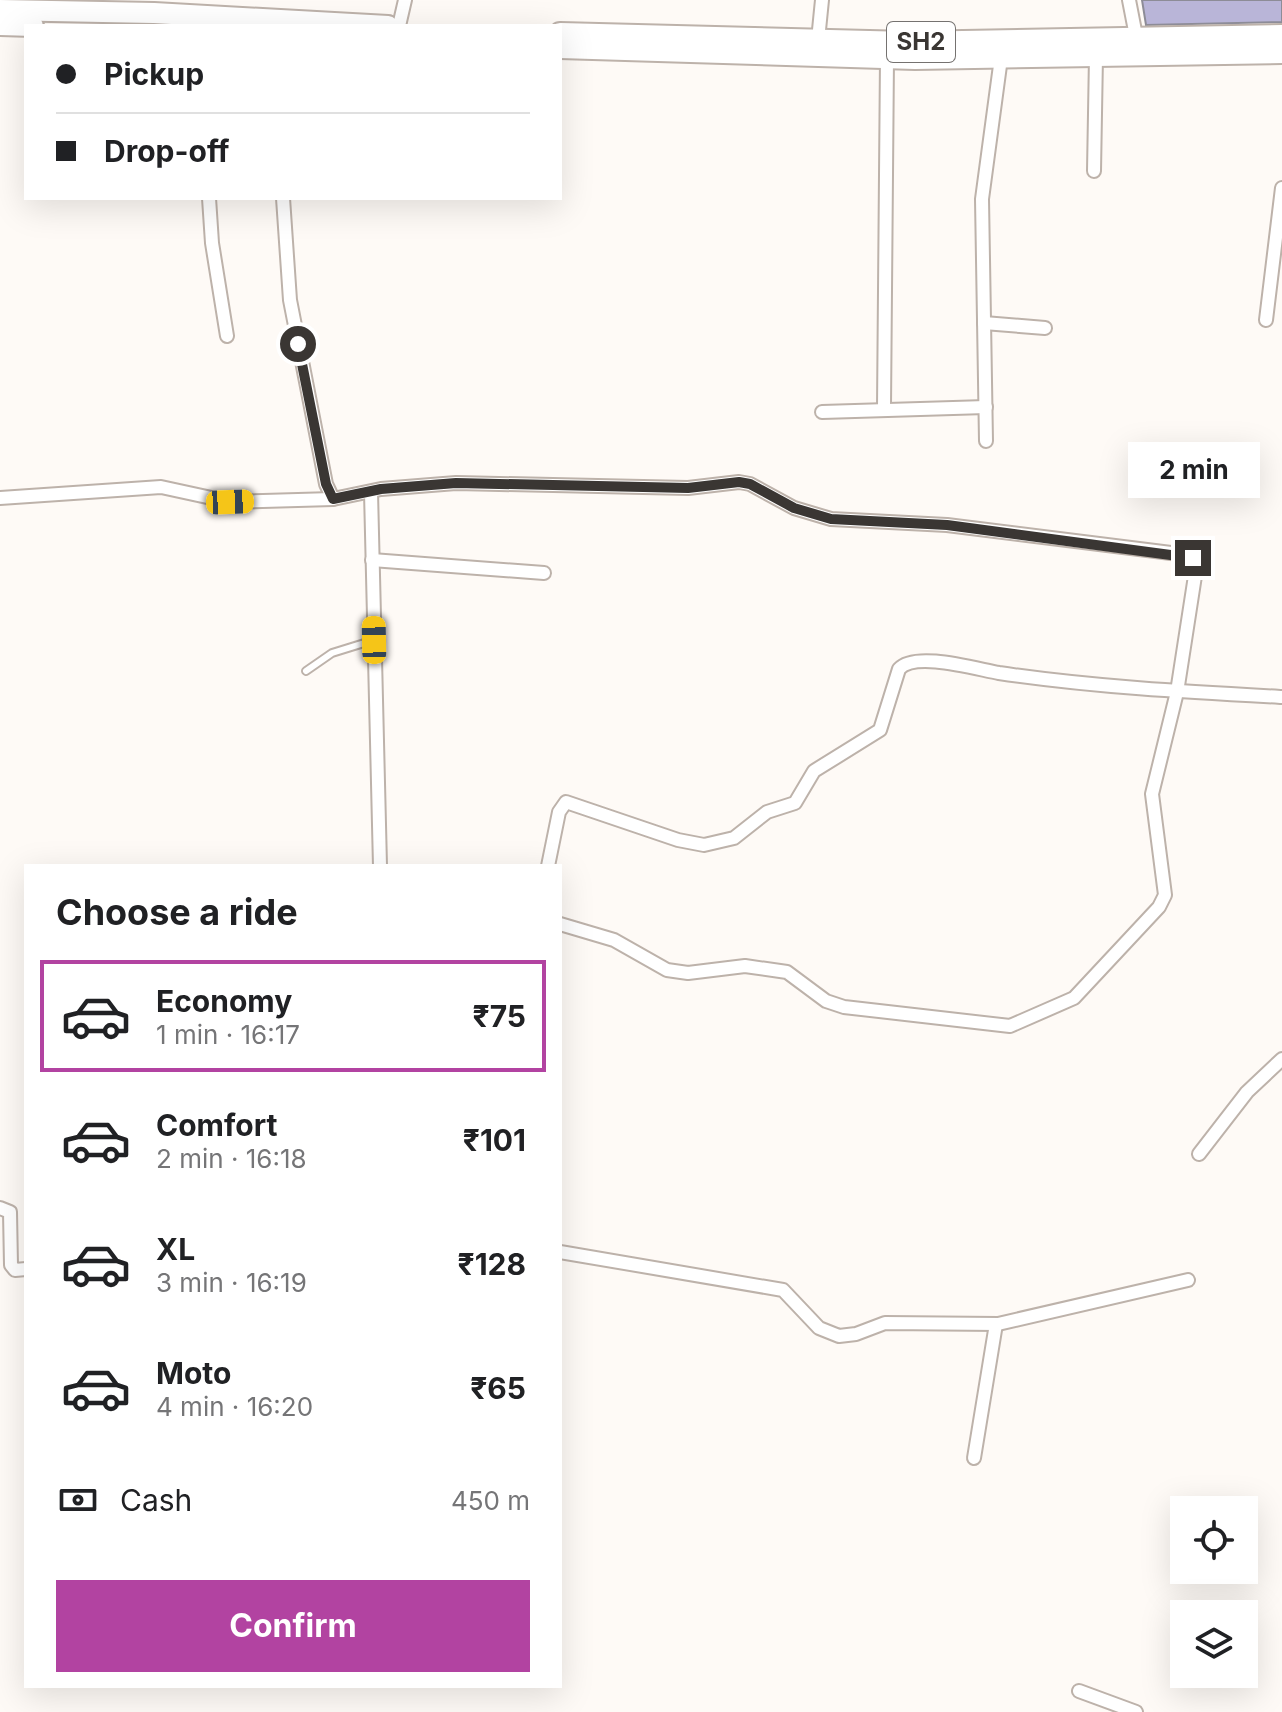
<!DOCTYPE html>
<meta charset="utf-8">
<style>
body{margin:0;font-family:Inter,sans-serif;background:#f6f6f6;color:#202124;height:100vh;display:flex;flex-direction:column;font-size:30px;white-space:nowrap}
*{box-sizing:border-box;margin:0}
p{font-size:26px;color:#757577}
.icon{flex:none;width:44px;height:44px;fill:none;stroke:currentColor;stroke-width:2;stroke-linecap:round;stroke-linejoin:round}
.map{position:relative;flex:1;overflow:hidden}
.side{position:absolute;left:24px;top:864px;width:538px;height:824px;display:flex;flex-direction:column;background:#fff;border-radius:0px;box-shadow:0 8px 32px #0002}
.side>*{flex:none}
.hud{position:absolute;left:24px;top:24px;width:538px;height:176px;border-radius:0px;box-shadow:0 8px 32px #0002;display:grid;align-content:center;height:176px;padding:0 32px;background:#fff}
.fabs{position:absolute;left:1170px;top:1496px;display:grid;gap:16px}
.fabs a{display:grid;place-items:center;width:88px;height:88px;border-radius:0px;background:#fff;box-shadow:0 8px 32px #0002;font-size:40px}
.end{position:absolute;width:36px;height:36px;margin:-18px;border:10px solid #3a3633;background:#fff;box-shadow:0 0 0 4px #fff}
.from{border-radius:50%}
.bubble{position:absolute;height:56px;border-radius:0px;background:#fff;box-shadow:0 8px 32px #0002;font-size:26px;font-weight:700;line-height:56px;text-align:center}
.car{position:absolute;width:24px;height:48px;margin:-24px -12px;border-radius:10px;box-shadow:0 0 6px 2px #0007;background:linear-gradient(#f5c518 24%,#345 0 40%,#f5c518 0 76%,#345 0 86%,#f5c518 0)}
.hud b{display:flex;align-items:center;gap:28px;height:76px;font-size:30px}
.hud b+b{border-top:2px solid #e0e0e0}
.hud i{width:20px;height:20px;background:#202124}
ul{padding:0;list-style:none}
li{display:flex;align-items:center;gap:24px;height:112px;margin:0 16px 12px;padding:0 16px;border:4px solid transparent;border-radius:0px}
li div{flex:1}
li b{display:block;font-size:30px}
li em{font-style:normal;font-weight:700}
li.current{border-color:#b243a1}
li>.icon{width:72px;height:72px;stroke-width:1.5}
h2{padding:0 32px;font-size:36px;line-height:96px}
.pay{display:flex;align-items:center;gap:20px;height:88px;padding:0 32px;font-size:30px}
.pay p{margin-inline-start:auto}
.cta{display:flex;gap:16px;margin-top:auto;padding:16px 32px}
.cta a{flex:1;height:92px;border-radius:0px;background:#b243a1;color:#fff;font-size:32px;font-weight:700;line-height:92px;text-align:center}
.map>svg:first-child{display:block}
.building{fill:#b9b5d8;stroke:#8d8c97;stroke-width:2}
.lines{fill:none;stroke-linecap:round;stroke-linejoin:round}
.service-casing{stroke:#bdb2aa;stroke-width:10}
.minor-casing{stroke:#bdb2aa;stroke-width:16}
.primary-casing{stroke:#bdb2aa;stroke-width:24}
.service{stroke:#fff;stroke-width:6}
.minor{stroke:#fff;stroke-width:12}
.primary{stroke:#fff;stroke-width:20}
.route{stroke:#3a3633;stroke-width:10}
.labels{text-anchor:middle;stroke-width:6;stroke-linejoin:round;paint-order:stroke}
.shield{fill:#fff;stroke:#757270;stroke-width:2}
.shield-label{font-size:24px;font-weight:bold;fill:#3a3633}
</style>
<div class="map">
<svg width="1282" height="1712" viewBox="0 0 1282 1712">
<rect width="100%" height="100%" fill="#fefaf6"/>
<polygon class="building" points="1142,0 1282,0 1282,22 1146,25"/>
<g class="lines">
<g class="service-casing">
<polyline id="service" points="306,671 332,653 374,640"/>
</g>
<g class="minor-casing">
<g id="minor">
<polyline points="1129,0 1136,36"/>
<polyline points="399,26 405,0"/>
<polyline points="818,40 822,0"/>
<polyline points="1094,171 1096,56"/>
<polyline points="209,198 212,243 227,336"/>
<polyline points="283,198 290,300 326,484 333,499 381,489 456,483 688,488 739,482 750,484 794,508 831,519 947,525 1187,555 1197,563 1177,692 1152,794 1165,895 1159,907 1074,998 1010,1026 844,1007 826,1001 787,972 745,966 688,973 667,970 614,940 560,924"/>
<polyline points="1266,320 1282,188"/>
<polyline points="984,323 1045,328"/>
<polyline points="884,407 887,58"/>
<polyline points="822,412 986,407"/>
<polyline points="986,441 982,199 1001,58"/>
<polyline points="371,492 380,866"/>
<polyline points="0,498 161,487 230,502 333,499"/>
<polyline points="372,560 544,573"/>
<path d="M548 866 559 812 566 802 678 840 704 845 734 838 767 812 795 803 814 771 880 730 899 669C915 651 976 669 999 673 1093 687 1188 692 1282 697"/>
<polyline points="1199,1154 1247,1092 1282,1059"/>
<polyline points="0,1208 10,1212 11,1265 15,1270 26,1269"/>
<polyline points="560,1252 783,1290 819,1328 839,1336 856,1334 885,1323 998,1324 1188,1280"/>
<polyline points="974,1458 996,1324"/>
<polyline points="1079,1691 1136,1712"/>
</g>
</g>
<g class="primary-casing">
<g id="primary">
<polyline points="0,10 154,13 388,26"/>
<polyline points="0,25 33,26"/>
<polyline points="560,33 908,42 1282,35"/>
<polyline points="560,48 915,59 1282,53"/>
</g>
</g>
<use href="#service" class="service"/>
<use href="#minor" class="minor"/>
<use href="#primary" class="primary"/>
</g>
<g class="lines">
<polyline class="route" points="298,344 326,484 333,499 381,489 456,483 688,488 739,482 750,484 794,508 831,519 947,525 1193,558"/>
</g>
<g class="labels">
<rect class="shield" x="887" y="22" width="68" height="40" rx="6"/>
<g class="shield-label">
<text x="921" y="50">SH2</text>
</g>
</g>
</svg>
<div class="fabs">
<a><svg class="icon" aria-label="locate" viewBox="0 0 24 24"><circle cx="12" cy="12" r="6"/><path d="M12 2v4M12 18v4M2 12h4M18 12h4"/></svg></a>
<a><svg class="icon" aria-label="layers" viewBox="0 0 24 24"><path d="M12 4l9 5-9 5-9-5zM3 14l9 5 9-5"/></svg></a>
</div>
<i class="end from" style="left:298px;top:344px"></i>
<i class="end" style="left:1193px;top:558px"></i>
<div class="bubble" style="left:1128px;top:442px;width:132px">2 min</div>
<i class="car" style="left:230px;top:502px;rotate:88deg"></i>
<i class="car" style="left:374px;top:640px;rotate:359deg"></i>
<div class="hud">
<b><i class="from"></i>Pickup</b>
<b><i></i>Drop-off</b>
</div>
<section class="side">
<h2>Choose a ride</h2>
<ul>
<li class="current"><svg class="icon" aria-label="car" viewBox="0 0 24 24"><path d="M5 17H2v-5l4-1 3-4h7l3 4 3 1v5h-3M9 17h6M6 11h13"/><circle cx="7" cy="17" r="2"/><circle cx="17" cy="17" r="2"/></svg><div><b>Economy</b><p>1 min · 16:17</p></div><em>₹75</em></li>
<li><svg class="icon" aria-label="car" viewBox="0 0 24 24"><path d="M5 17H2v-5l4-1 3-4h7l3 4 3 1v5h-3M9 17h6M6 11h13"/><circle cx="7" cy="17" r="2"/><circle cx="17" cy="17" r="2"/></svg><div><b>Comfort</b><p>2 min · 16:18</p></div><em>₹101</em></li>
<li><svg class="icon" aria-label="car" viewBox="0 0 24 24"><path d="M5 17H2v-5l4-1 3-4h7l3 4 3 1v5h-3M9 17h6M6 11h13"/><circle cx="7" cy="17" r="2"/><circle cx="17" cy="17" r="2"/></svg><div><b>XL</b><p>3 min · 16:19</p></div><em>₹128</em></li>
<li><svg class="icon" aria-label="car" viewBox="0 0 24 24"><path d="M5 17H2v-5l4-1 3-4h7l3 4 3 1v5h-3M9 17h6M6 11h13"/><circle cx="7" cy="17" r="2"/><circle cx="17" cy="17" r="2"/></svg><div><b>Moto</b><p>4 min · 16:20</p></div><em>₹65</em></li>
</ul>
<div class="pay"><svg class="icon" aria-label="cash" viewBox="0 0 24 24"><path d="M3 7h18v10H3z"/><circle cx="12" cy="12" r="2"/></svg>Cash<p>450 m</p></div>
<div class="cta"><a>Confirm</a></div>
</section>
</div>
